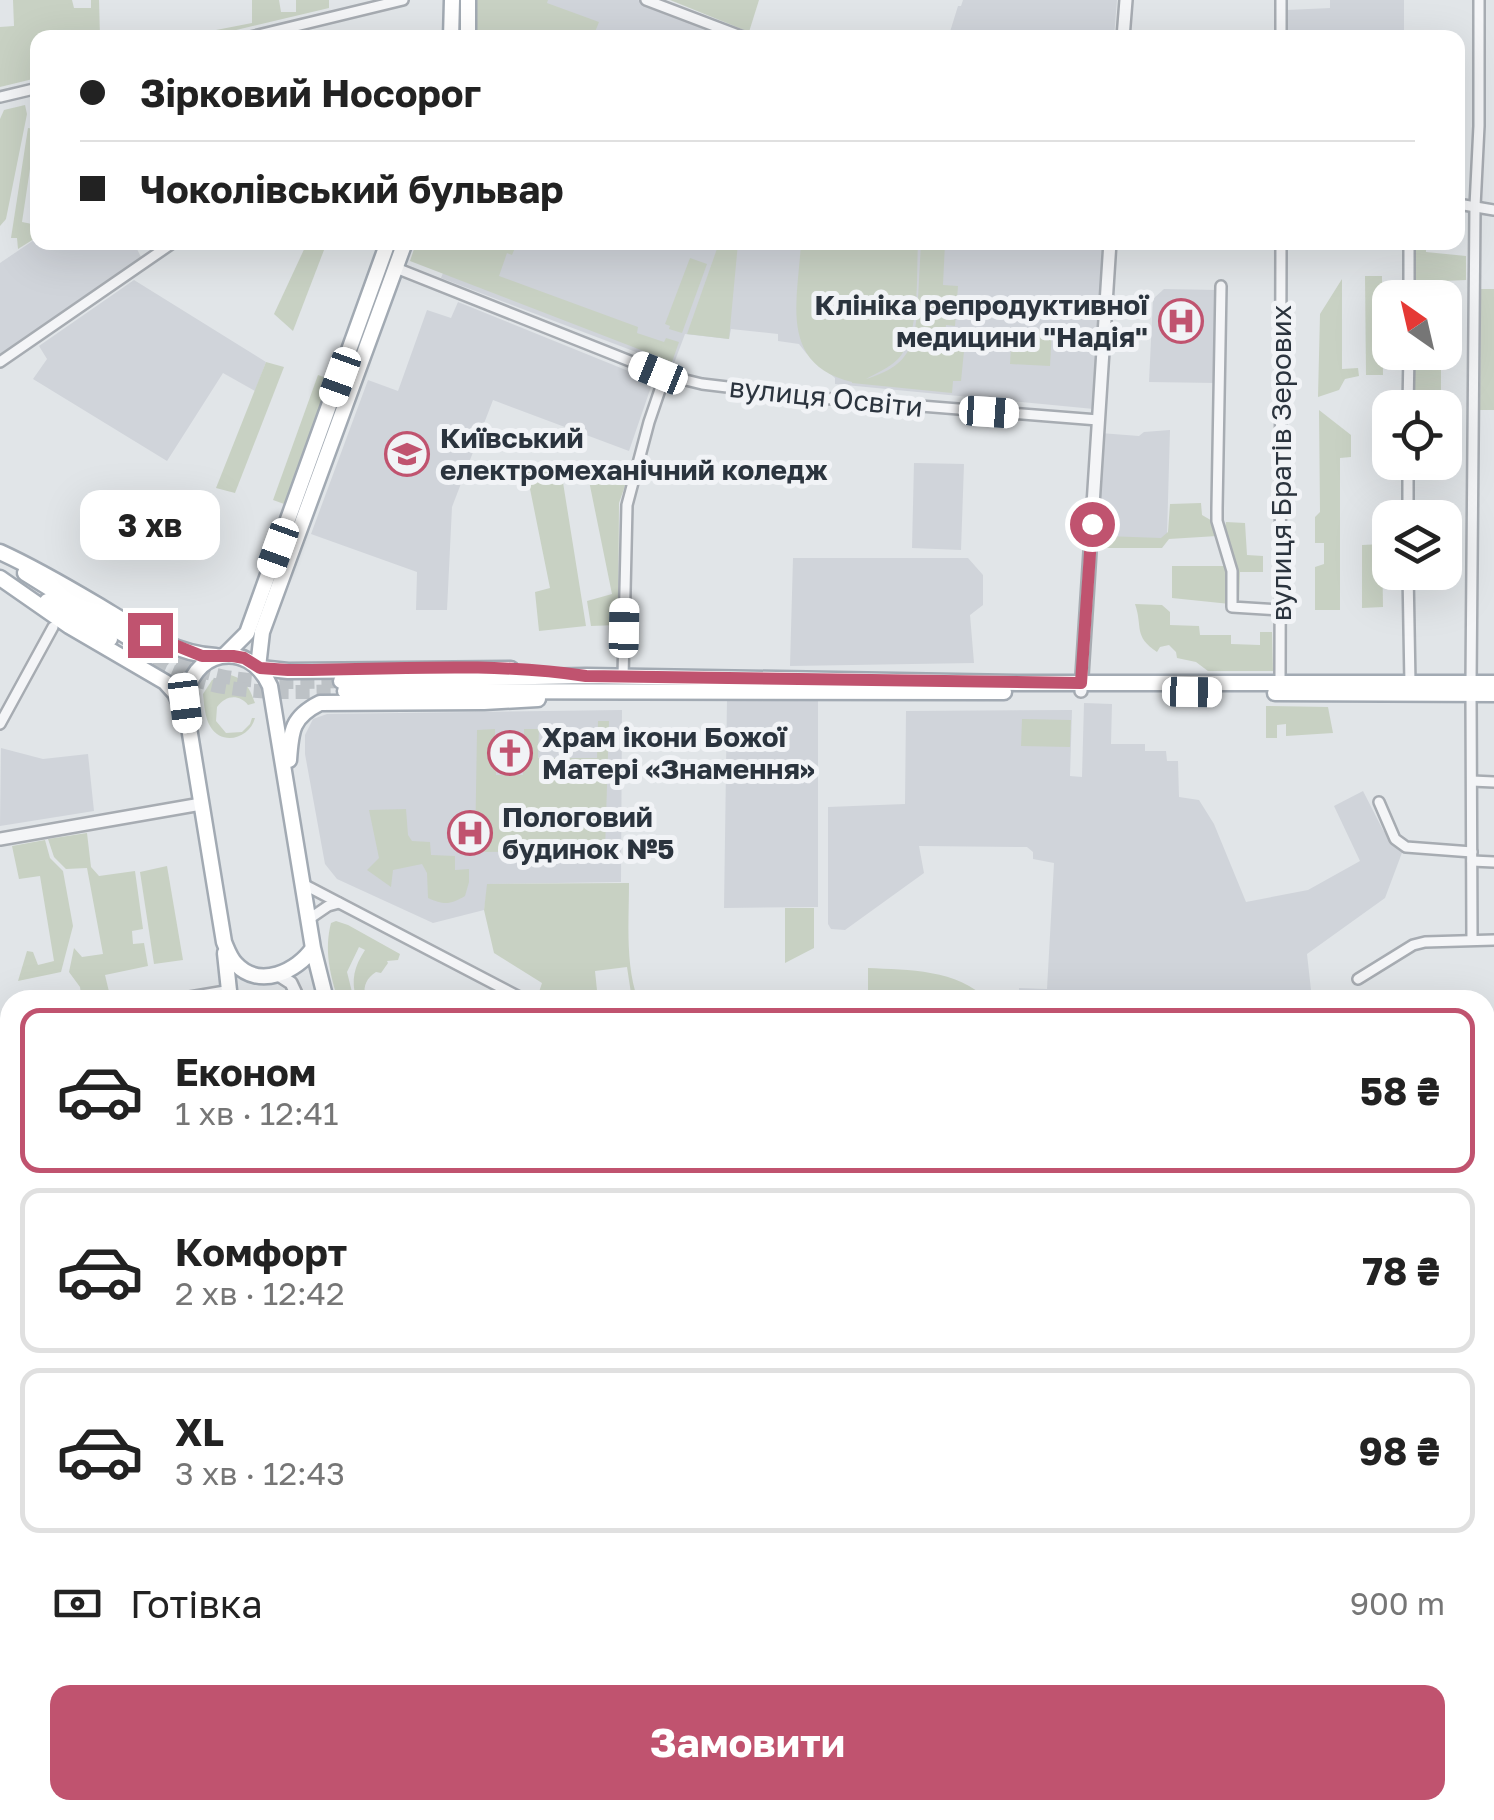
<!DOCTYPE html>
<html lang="uk">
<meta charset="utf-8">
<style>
body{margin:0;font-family:"Golos Text",sans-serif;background:#f6f6f6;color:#222;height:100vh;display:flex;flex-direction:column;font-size:38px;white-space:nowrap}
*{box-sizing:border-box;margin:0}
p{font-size:32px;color:#767676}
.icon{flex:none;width:55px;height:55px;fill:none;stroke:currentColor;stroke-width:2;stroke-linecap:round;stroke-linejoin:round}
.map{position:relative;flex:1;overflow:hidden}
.side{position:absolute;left:0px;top:990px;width:1495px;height:830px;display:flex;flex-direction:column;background:#fff;border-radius:30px 30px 0 0;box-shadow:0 10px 40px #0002}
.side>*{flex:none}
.top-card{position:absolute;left:30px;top:30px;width:1435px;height:220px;border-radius:20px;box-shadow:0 10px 40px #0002;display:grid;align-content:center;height:220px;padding:0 50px;background:#fff}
.needle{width:65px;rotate:326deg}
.fabs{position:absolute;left:1372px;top:280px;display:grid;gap:20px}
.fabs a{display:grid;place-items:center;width:90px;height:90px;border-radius:20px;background:#fff;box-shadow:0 10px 40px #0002;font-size:50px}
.end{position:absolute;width:45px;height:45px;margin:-22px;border:12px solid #c0536f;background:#fff;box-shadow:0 0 0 5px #fff}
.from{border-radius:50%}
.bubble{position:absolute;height:70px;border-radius:20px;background:#fff;box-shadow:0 10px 40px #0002;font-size:32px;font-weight:700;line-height:70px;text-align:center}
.car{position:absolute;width:30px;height:60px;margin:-30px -15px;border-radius:12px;box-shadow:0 0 8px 2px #0007;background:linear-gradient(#fff 24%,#345 0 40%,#fff 0 76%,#345 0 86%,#fff 0)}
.top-card b{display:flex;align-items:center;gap:35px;height:95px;font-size:38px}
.top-card b+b{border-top:2px solid #e0e0e0}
.top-card i{width:25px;height:25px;background:#222}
ul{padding:18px 0 0;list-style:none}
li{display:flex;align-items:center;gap:30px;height:165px;margin:0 20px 15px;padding:0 30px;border:5px solid #e0e0e0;border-radius:20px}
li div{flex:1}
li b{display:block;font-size:38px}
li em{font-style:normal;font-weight:700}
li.selected{border-color:#c0536f}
li>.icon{width:90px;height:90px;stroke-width:1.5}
.pay{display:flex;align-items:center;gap:25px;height:110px;padding:0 50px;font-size:38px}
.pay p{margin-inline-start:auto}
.action{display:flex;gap:20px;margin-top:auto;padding:20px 50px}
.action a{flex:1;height:115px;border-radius:20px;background:#c0536f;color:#fff;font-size:40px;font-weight:700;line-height:115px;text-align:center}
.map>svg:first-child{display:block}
.built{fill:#d0d4da}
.green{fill:#c8d1c3}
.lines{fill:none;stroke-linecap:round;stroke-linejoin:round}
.stream{stroke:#a0b5c5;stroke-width:2.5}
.primary-tunnel{stroke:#bdc2c6;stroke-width:14;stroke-dasharray:14 7;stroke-linecap:butt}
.minor-casing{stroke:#a7acb2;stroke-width:14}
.tertiary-casing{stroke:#a7acb2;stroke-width:16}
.primary-casing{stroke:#a2aab3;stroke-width:19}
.minor{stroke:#f4f5f7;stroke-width:9}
.tertiary{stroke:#f4f5f7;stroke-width:11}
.primary{stroke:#fff;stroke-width:14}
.route{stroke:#c0536f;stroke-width:12}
.labels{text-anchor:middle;stroke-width:10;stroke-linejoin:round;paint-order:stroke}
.poi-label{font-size:28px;font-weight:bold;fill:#2b343e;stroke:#f1f3f6;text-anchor:start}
.street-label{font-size:28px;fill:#2b343e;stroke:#f1f3f6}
</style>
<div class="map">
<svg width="1494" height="1820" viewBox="0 0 1494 1820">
<rect width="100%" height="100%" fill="#e1e5e8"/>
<g class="built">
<polygon points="546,0 638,0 735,37 532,38"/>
<polygon points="963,0 1117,0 1114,37 958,38 949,35 958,6 961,6"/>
<polygon points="1330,0 1404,0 1404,34 1433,37 1287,37 1287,10 1330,8"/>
<polygon points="37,238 38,242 134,243 141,257 0,354 0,263"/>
<polygon points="455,243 1104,243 1094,409 835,384 835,378 806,353 799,344 778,341 778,334 731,329 729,339 685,334 673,366 441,278"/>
<polygon points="134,280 266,362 255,391 223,373 167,461 33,379 47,359 39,346"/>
<polygon points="1164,289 1217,290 1216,383 1149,382 1153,299"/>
<polygon points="458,302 653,381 629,451 493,400 452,507 447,610 416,610 417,572 311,534 368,380 398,391 427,310 451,318"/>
<polygon points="1170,430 1167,535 1161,540 1094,536 1100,433 1139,436 1144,432"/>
<polygon points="914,463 964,464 961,550 912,548"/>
<polygon points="793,558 968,558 983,575 983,605 970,615 974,663 790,666"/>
<polygon points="818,698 818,907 724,908 727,700"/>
<polygon points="1084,703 1112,704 1111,744 1145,744 1145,751 1166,751 1167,761 1178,761 1179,797 1199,800 1214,824 1246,902 1308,890 1360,861 1334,806 1363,791 1383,830 1391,841 1403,850 1385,898 1307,954 1311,990 1318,1000 1020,1000 1019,988 1047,989 1054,863 1033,859 1033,852 1027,847 919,846 924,873 845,930 831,929 828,924 828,807 905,804 906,711 1072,710 1070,776 1082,777"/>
<polygon points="622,710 621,882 488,884 484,910 433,923 337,879 325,864 305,754 305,735 313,719 327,714"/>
<polygon points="1,748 43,759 88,754 94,811 0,826"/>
<polygon points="10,1471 10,1810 204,1810 203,1820 0,1820 0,1473"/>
<polygon points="327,1810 431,1810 433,1820 329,1820"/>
<polygon points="971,1810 1113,1810 1119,1820 975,1820"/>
</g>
<g class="green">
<polygon points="13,0 72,0 74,8 91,8 91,0 99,0 100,37 38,38 37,78 0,87 0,27 14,26"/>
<polygon points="252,0 279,0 281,12 296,12 296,0 329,0 329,8 207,37 180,37 252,23"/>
<polygon points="475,0 548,0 547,3 599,22 593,37 477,37"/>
<polygon points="670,0 759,0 749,32"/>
<polygon points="25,105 27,114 6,219 0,226 0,119 4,110"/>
<polygon points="28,128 36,129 22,222 37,225 37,237 18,249 17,238 11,238"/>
<polygon points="307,243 324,250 293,331 274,314"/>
<polygon points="416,243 517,243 512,255 507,253 499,276 638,327 637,333 664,342 666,338 679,342 672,362 410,261"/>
<polygon points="719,243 738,243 729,339 687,334"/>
<path d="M801 243H918C916 274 921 335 898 359 889 368 875 374 866 379 913 365 915 343 918 299 919 280 920 261 921 243H945L943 285 958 286 955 326 946 325 945 337 965 341 961 381H953L952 393 852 383V382C778 364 798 300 801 243Z"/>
<polygon points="1412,243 1426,243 1426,252 1466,256 1466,280 1443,281 1442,297 1412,298"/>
<polygon points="690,258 707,264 682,333 669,329 670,326 665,324"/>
<polygon points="1365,276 1382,276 1383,375 1366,375"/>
<polygon points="1342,279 1342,369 1358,368 1359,376 1345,379 1339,390 1318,397 1320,314"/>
<polygon points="1481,289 1494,289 1494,410 1480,410"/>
<polygon points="1012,328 1052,330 1050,366 1010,364"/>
<polygon points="1411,353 1441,353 1441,407 1411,408"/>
<polygon points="266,362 284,367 235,493 216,488"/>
<polygon points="318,375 332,380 287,505 273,500"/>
<polygon points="1319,410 1351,435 1351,457 1340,458 1340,610 1315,610 1315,567 1324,564 1324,543 1315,543 1315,517 1320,512"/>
<polygon points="620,464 632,466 619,503 618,625 591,626 587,601 612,594 587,471"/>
<polygon points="526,469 561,470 586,626 539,631 535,592 550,588"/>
<polygon points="1201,503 1202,515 1214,522 1217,536 1169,539 1162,548 1104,548 1105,536 1161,538 1168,532 1170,504"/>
<polygon points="1226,522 1245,523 1247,555 1263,556 1263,572 1240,572 1239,603 1234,603 1224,533"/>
<polygon points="1382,544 1383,607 1362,608 1362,545"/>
<polygon points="1172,566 1226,566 1229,574 1230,604 1172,598"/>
<path d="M1135 604 1162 605 1170 612V625L1199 626 1200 635H1231V644L1260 645V632H1272L1273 671H1208L1196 662 1177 658 1176 652 1169 645 1160 647 1157 652C1133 636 1143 627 1135 604Z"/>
<path d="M224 674C243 676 249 686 255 703L248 705C239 694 226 695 217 707L216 721 226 733 242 732 250 724 252 718H255C250 738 222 747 210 726 205 718 204 704 203 694L212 680Z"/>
<polygon points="1266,706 1328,707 1333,733 1286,736 1286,724 1277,725 1277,738 1266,738"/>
<polygon points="1022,719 1071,720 1070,747 1021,746"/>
<polygon points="598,721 609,721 605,851 475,852 477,730 495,729 496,775 523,775 524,729 539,729 538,758 597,758"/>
<path d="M406 809 408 835 412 841 430 842 431 855 455 856V870L469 869V882L465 896C450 905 444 905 428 898L427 873 422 864 393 870 391 887 367 870 379 858 369 810Z"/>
<polygon points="87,833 91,867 99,876 135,871 143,929 132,931 133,944 144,943 148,966 105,975 111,1000 82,1000 80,987 69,972 74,948 82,957 103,954 87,868 66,869 54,857 48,839"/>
<polygon points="45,840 50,858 63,871 73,926 61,972 18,981 27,951 33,952 38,965 54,961 40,876 19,879 12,846"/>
<polygon points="167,866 183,960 154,964 140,872"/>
<path d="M629 883C629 921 625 964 638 1000H632L627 967 595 971 598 1000H548L538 995 542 983 494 953 484 910 487 884Z"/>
<polygon points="785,908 814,908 814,948 785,963"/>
<path d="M336 921 348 925 400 954 398 960 387 961 388 963 381 973 376 972C367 978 363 985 365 996L356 999C351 979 354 967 365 950L359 947 347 972 354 1000H338C330 974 324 950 331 923Z"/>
<path d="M868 968C908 970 958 969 987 1000H868Z"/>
<polygon points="1485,1098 1494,1098 1494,1250 1485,1248"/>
<polygon points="1141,1810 1354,1810 1360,1820 1147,1820"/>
</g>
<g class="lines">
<polyline class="stream" points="1485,1136 1494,1137"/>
<g class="primary-tunnel">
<path d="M139 644C166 657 192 670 221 676 260 684 301 682 341 681"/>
<path d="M134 654C163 667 193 682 224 687 264 694 305 692 345 691"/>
</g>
<g class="minor-casing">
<g id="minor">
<polyline points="646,0 746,38"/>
<polyline points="1281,0 1281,38"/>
<polyline points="246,38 403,0"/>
<polyline points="0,97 38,88"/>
<polyline points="1458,204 1494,210"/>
<polyline points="396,268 665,375 702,384 820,398 1098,420"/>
<polyline points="1221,286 1217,508 1217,521 1232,571 1232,607 1279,610"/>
<polyline points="1409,298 1409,242"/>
<polyline points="0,362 174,242"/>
<polyline points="1408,408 1409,352"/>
<polyline points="1408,518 1408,462"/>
<polyline points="1408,572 1410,684"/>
<polyline points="623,677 627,505 649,422 665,375"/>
<polyline points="1471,683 1475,206 1479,126 1479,0"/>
<polyline points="1280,684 1281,242"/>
<polyline points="1471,694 1472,940"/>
<polyline points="0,724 53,627"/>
<polyline points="1472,781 1494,782"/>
<polyline points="1379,802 1395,839 1406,847 1472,852"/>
<polyline points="1472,861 1494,862"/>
<polyline points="303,884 525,1000"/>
<polyline points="309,919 328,906 339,903"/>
<polyline points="1358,979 1413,945 1425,942 1494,940"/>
<polyline points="172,1000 231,990"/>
<polyline points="0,1029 10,1027"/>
<polyline points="0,1378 10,1377"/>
<polyline points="1485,1783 1494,1776"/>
<polyline points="1457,1810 1466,1820"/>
<polyline points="534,1820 558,1814"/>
<polyline points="1449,1820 1450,1810"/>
</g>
</g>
<g class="tertiary-casing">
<g id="tertiary">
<polyline points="1123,38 1126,0"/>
<polyline points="1081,691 1110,242"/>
<polyline points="0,839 201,804"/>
<polyline points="277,974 291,983 299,1000"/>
<polyline points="530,1810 533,1820"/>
<polyline points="901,1820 921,1810"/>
</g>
</g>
<g class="primary-casing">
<g id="primary">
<polyline points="468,0 468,38"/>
<polyline points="451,38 452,0"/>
<path d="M0 552C33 567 64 585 96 604 133 626 172 654 216 656"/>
<polyline points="25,573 139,644"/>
<polyline points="0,578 69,626 165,682 175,693 183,710"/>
<polyline points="47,601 110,639"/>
<polyline points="225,655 247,633 388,242"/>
<polyline points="258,667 262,632 405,242"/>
<polyline points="260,668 288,671 511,669"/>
<polyline points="341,681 586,676 1017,683 1494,683"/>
<polyline points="345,691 1004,692"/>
<polyline points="1275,693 1494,694"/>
<path d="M289 760C291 730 292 717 320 703L484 702 538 699"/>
<path d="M313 948C297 972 259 989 236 964 230 958 227 949 224 942L185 703C189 650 248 637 270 686L313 948 326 1000"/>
<polyline points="225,953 230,1000"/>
<polyline points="557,1810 562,1820"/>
<polyline points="218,1820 218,1810"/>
</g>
</g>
<use href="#minor" class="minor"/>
<use href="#tertiary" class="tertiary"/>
<use href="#primary" class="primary"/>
</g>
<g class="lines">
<path class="route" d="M150 635 202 656H233L244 658 260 668 288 670C387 670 488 661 586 676L1081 683 1092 524"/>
</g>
<defs>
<g id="hospital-ring" transform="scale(2.25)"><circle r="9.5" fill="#f1f3f6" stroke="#c0536f" stroke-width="1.5"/><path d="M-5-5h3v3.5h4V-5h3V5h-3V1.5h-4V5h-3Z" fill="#c0536f"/></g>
<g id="university-ring" transform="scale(2.25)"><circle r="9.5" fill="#f1f3f6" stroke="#c0536f" stroke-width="1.5"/><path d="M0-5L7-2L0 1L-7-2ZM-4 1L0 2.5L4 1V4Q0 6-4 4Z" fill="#c0536f"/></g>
<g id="church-ring" transform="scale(2.25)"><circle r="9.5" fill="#f1f3f6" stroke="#c0536f" stroke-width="1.5"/><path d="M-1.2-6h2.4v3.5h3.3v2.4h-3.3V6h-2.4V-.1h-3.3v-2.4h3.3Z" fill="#c0536f"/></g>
</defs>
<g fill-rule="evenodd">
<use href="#hospital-ring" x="1181" y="321"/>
<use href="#university-ring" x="407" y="454"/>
<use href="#church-ring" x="510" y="753"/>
<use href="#hospital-ring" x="470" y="833"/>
</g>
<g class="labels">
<g class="poi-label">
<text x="1148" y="315" text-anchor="end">Клініка репродуктивної<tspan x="1148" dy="32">медицини "Надія"</tspan></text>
<text x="440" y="448">Київський<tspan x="440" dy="32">електромеханічний коледж</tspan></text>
<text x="542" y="747">Храм ікони Божої<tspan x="542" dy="32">Матері «Знамення»</tspan></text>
<text x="502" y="827">Пологовий<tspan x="502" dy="32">будинок №5</tspan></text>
</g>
<g class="street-label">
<text transform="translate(826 397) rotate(6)" y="10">вулиця Освіти</text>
<text transform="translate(1281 463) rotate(-90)" y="10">вулиця Братів Зерових</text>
</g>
</g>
</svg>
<div class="fabs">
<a><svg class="needle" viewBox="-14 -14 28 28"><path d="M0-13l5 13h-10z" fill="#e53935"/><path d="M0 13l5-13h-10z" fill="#767676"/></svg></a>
<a><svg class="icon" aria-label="locate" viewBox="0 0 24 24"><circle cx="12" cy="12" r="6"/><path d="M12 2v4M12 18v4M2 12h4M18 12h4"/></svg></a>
<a><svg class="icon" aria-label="layers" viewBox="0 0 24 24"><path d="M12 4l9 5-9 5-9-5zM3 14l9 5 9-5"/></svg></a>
</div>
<i class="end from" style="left:1092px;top:524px"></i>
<i class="end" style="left:150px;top:635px"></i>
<div class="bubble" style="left:80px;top:490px;width:140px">3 хв</div>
<i class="car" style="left:658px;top:373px;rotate:292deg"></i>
<i class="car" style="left:340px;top:377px;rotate:200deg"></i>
<i class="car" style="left:989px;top:412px;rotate:94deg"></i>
<i class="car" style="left:278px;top:548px;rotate:200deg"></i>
<i class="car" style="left:624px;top:628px;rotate:1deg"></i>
<i class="car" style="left:1192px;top:692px;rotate:91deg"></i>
<i class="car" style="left:185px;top:703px;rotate:173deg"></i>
<div class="top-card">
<b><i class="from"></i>Зірковий Носорог</b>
<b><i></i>Чоколівський бульвар</b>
</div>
<section class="side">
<ul>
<li class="selected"><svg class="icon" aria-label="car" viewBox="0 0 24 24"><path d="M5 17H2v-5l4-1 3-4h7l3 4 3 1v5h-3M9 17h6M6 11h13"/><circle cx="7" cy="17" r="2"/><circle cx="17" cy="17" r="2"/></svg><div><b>Економ</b><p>1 хв · 12:41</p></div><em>58 ₴</em></li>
<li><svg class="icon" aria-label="car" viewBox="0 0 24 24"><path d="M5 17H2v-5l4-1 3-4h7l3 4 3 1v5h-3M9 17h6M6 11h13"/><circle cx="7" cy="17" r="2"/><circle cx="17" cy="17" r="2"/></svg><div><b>Комфорт</b><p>2 хв · 12:42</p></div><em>78 ₴</em></li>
<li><svg class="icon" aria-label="car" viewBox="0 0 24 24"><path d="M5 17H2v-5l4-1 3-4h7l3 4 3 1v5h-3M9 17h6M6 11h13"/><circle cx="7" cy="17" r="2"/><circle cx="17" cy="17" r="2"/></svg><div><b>XL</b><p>3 хв · 12:43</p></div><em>98 ₴</em></li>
</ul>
<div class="pay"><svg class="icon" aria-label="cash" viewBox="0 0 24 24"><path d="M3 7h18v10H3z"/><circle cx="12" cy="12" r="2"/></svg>Готівка<p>900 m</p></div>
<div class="action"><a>Замовити</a></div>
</section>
</div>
